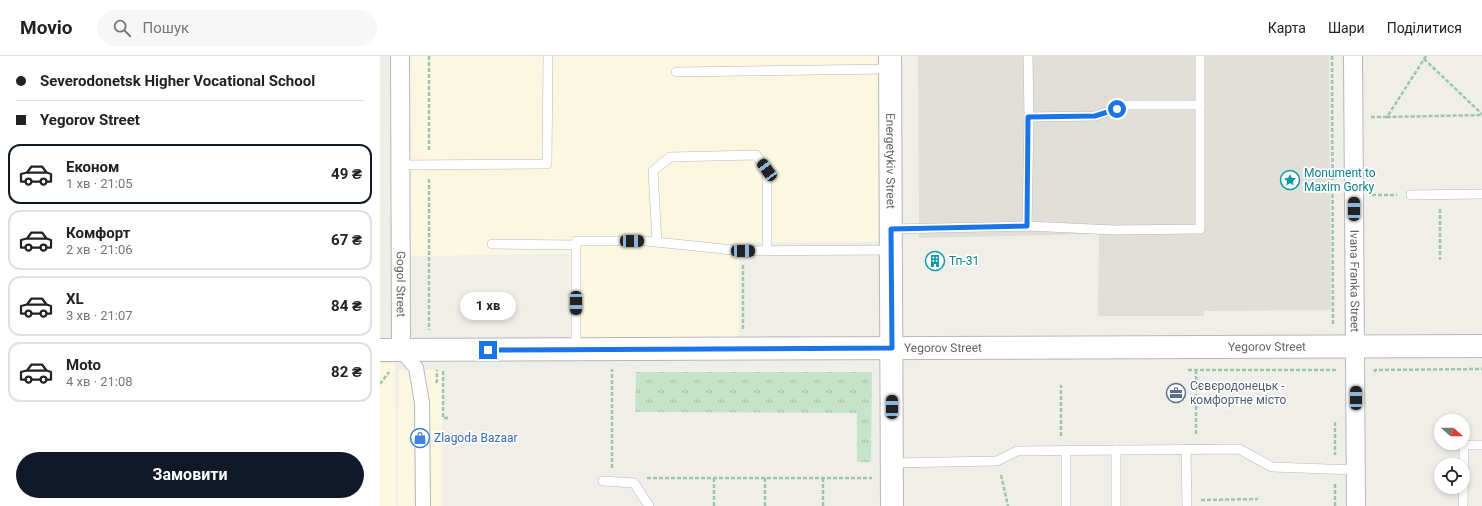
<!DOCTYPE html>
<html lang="uk">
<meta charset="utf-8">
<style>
body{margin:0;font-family:Roboto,sans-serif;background:#f6f6f6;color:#222;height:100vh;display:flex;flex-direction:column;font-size:15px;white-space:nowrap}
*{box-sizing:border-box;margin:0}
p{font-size:13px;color:#767676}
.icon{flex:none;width:22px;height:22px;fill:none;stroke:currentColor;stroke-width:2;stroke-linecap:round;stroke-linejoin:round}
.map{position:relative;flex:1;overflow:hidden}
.side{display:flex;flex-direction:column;background:#fff;width:380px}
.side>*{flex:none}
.top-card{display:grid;align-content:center;height:88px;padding:0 16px;background:#fff}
.needle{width:26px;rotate:111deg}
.fabs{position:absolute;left:1054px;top:358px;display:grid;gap:8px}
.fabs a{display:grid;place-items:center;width:36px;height:36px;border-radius:50%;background:#fff;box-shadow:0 2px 6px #0003;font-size:20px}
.end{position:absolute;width:18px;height:18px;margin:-9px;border:5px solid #1a73e8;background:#fff;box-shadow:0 0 0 2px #fff}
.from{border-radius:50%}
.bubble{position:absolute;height:28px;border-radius:14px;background:#fff;box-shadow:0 2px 6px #0003;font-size:13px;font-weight:700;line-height:28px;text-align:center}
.car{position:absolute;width:12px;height:24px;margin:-12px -6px;border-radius:5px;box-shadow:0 0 3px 1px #0007;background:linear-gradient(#222 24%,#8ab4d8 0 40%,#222 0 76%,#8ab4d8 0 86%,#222 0)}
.top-card b{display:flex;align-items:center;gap:14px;height:38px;font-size:15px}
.top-card b+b{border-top:1px solid #e0e0e0}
.top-card i{width:10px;height:10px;background:#222}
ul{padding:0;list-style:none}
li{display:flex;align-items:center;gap:12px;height:60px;margin:0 8px 6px;padding:0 8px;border:2px solid #e0e0e0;border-radius:12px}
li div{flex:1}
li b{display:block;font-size:15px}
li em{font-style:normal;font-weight:700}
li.active{border-color:#111827}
li>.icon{width:36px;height:36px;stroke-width:1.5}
.action{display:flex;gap:8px;margin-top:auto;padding:8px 16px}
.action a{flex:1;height:46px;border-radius:24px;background:#111827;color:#fff;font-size:16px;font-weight:700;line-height:46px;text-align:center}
header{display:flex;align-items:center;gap:24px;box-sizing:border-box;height:56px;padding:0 20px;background:#fff;border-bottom:1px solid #e0e0e0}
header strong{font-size:19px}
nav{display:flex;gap:22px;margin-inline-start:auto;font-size:14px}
.search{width:280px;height:36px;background:#f6f6f6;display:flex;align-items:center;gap:10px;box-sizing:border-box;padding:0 14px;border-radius:22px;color:#767676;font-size:15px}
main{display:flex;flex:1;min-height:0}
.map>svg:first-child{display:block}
.commercial{fill:#fcf7e1}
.education{fill:#e0ded6}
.grass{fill:url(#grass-tufts)}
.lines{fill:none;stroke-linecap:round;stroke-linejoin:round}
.service-casing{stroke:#b5b7bb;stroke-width:10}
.pedestrian-casing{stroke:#b5b7bb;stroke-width:16}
.minor-casing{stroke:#b5b7bb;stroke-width:20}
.tertiary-casing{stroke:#b5b7bb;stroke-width:24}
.path{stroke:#9ec3ab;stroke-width:2.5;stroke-dasharray:4 2;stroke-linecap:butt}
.service{stroke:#fff;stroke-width:9}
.pedestrian{stroke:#fff;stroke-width:14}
.minor{stroke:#fff;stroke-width:18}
.tertiary{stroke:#fff;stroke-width:22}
.route{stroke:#1a73e8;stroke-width:5}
.labels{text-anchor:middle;stroke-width:3.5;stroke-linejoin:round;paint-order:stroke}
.street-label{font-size:12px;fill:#5f6267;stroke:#fff}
.culture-label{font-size:12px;fill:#0d838f;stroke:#fff;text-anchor:start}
.service-label{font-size:12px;fill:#4e5e75;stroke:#fff;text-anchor:start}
.shop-label{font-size:12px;fill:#366cbe;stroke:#fff;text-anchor:start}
</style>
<header>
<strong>Movio</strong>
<div class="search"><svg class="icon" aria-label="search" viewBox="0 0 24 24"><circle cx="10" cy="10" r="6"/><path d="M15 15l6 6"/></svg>Пошук</div>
<nav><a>Карта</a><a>Шари</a><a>Поділитися</a></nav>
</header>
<main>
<section class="side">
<div class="top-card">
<b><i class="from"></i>Severodonetsk Higher Vocational School</b>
<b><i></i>Yegorov Street</b>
</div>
<ul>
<li class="active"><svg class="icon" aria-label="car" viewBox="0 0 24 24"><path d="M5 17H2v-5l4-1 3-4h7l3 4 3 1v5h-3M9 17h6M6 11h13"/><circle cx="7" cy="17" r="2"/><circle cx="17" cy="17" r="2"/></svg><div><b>Економ</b><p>1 хв · 21:05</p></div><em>49 ₴</em></li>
<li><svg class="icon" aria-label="car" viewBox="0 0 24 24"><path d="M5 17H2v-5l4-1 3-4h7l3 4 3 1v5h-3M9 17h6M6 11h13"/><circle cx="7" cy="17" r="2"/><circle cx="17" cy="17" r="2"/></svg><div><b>Комфорт</b><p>2 хв · 21:06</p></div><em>67 ₴</em></li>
<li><svg class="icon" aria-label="car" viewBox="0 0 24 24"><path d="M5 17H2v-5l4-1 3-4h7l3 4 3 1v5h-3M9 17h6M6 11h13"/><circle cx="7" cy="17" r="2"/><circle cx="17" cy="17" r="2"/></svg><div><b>XL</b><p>3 хв · 21:07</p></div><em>84 ₴</em></li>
<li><svg class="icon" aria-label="car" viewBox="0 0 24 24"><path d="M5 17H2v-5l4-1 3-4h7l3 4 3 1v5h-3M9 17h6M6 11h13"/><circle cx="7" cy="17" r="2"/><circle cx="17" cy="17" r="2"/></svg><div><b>Moto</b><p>4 хв · 21:08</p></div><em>82 ₴</em></li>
</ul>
<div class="action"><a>Замовити</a></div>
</section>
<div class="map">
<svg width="1102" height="450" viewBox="0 0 1102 450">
<defs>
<pattern id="grass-tufts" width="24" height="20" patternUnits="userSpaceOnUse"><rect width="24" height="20" fill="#c6e5c8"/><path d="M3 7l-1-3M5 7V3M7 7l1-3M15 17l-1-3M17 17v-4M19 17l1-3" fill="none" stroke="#a4bda6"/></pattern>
</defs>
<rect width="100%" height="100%" fill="#f0eee8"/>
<g class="commercial">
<polygon points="29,0 500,0 501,186 359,187 359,284 191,284 189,198 29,200"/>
<polygon points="0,307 15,307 16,450 0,450"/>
<rect x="18" y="314" width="44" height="136"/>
</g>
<polygon class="education" points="538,0 949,0 951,254 825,255 823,260 718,260 719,178 539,182"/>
<polygon class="grass" points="256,316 492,316 491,406 477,406 477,357 255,356"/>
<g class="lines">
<g class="service-casing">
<g id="service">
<polyline points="296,16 510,13"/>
<polyline points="649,61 715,60 747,49 820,49"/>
<polyline points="20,109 167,108 168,0"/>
<polyline points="1031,139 1102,138"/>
<polyline points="647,170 649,61 648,0"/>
<polyline points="511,173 647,170 734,174 820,173 820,0"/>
<polyline points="277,186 273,115 290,101 376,99 387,114 387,195"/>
<polyline points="112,188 196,189"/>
<polyline points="196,293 196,185 266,185 363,195 511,194"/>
<polyline points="736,394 736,450"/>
<polyline points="806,394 807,450"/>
<polyline points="686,395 686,450"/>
<polyline points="512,407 617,405 637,395 859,393 892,411 976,414"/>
<polyline points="223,425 254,427 269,450"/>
<polyline points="1083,450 1084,389 1102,389"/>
</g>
</g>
<g class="pedestrian-casing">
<polyline id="pedestrian" points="21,294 36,312 42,347 43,450"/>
</g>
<g class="minor-casing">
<g id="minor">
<path id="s1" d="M20 0 21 294"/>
<path id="s2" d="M973 0 976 450"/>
</g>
</g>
<g class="tertiary-casing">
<g id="tertiary">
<path id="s3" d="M510 0 512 450"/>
<path id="s4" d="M0 294 1102 290"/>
</g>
</g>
<g class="path">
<polyline points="952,0 953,269"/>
<polyline points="1046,0 1007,61 1102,59"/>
<polyline points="1044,3 1102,58"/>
<polyline points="991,61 1007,61"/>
<polyline points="49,94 49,0"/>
<polyline points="49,123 49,274"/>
<polyline points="992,139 1017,139"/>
<polyline points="1060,153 1060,204"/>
<polyline points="363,273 363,208"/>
<polyline points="808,314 957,314"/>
<polyline points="816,314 816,379"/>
<polyline points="63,315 63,362 69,362"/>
<polyline points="995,316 995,314 1102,313"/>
<polyline points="56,327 57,325 57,314"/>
<polyline points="0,328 9,316"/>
<polyline points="955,366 955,399"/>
<polyline points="681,380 681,329"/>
<polyline points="232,412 232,313"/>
<polyline points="621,419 628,450"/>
<polyline points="267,422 492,422"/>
<polyline points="821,444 878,443"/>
<polyline points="334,450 334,422"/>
<polyline points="385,450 385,422"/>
<polyline points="443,450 443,422"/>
<polyline points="955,450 955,426"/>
</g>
<use href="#service" class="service"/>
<use href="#pedestrian" class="pedestrian"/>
<use href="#minor" class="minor"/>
<use href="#tertiary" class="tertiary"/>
</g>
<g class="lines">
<polyline class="route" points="108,294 512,292 511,173 647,170 648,61 715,60 737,53"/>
</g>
<defs>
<g id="sight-ring" transform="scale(1)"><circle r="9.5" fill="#fff" stroke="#0f9aa8" stroke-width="1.5"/><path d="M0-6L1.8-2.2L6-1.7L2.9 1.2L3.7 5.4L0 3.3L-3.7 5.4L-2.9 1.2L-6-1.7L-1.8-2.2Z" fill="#0f9aa8"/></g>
<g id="building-ring" transform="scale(1)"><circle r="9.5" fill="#fff" stroke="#0f9aa8" stroke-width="1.5"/><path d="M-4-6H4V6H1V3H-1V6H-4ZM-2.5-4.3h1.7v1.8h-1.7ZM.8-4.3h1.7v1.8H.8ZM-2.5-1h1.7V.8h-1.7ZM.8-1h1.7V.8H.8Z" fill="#0f9aa8"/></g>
<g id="office-ring" transform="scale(1)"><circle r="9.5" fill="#fff" stroke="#5c6f8a" stroke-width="1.5"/><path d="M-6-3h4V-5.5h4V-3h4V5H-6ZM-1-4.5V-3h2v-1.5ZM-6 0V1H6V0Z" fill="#5c6f8a"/></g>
<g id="shop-ring" transform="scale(1)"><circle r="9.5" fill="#fff" stroke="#3f7fe0" stroke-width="1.5"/><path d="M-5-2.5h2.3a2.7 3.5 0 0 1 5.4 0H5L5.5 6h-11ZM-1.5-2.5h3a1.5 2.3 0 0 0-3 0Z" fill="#3f7fe0"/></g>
</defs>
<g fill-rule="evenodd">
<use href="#sight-ring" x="910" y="124"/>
<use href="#building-ring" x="555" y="205"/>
<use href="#office-ring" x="796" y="337"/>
<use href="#shop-ring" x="40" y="382"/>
</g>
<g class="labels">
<g class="street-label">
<text dy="4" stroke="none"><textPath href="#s3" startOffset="105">Energetykiv Street</textPath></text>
<text dy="4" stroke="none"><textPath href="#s2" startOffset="225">Ivana Franka Street</textPath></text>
<text dy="4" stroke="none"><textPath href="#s1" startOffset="228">Gogol Street</textPath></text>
<text dy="4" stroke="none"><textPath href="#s4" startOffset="887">Yegorov Street</textPath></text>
<text dy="4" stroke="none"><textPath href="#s4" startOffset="563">Yegorov Street</textPath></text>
</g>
<g class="culture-label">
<text x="924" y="121">Monument to<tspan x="924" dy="14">Maxim Gorky</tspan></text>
<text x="569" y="209">Тп-31</text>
</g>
<g class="service-label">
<text x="810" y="334">Сєвєродонецьк -<tspan x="810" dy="14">комфортне місто</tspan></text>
</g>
<g class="shop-label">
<text x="54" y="386">Zlagoda Bazaar</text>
</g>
</g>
</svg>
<div class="fabs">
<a><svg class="needle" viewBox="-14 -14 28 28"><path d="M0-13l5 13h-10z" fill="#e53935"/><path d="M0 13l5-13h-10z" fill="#767676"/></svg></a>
<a><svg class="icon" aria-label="locate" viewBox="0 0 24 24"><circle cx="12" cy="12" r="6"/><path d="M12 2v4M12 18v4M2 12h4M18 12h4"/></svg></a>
</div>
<i class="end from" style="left:737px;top:53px"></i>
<i class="end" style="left:108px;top:294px"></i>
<div class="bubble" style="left:80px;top:236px;width:56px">1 хв</div>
<i class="car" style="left:387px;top:114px;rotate:324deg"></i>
<i class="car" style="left:974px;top:153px;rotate:0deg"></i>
<i class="car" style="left:252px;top:185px;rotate:90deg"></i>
<i class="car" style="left:363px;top:195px;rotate:90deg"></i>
<i class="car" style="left:196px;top:247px;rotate:180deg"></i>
<i class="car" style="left:976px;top:342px;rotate:0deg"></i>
<i class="car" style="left:512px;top:351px;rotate:0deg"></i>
</div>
</main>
